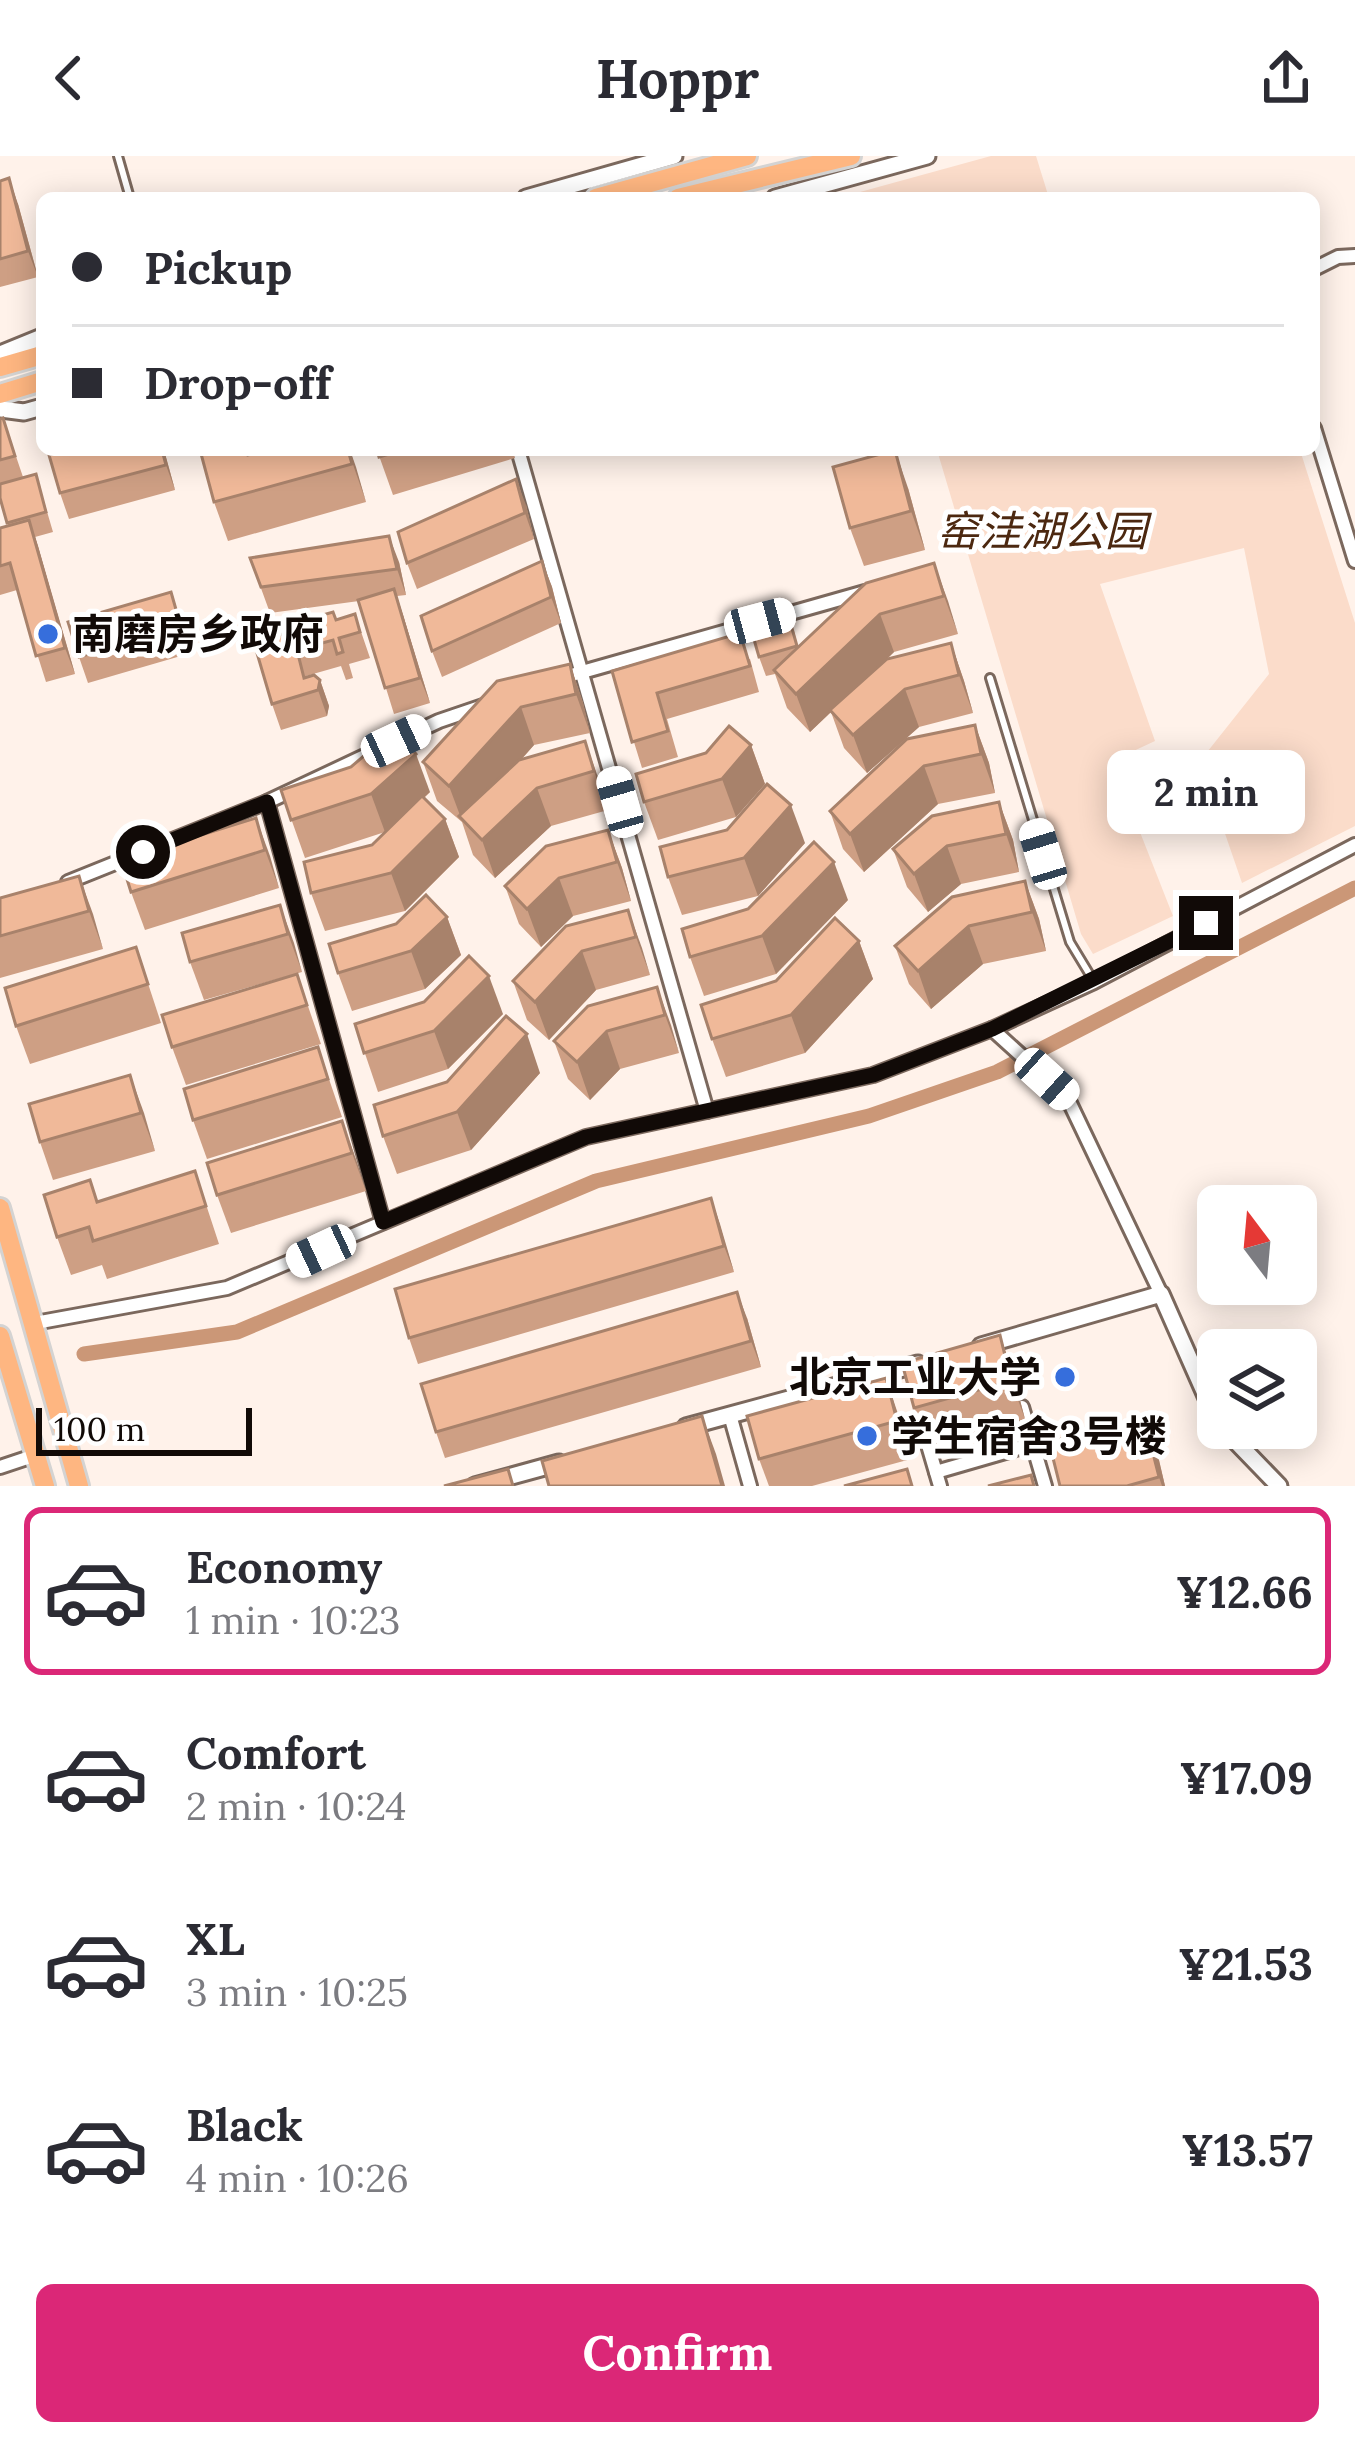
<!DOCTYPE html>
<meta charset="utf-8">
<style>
body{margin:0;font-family:Lora,"Noto Sans SC",serif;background:#f7f7f7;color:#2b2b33;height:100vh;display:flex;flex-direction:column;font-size:45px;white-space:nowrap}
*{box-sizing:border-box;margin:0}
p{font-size:39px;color:#7c7c81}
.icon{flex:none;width:66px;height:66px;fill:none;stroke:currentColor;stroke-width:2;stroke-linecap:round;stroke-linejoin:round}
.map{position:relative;height:1330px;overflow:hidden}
.sheet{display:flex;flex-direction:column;background:#fff;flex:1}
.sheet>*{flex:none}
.banner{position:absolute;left:36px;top:36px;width:1284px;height:264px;border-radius:18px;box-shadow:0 6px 30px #0003;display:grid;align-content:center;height:264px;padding:0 36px;background:#fff}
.needle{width:78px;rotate:344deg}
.buttons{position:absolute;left:1197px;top:1029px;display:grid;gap:24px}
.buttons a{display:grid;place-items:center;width:120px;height:120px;border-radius:18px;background:#fff;box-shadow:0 6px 30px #0003;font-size:60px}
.scale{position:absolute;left:36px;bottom:30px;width:216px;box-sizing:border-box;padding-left:12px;border:6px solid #110a07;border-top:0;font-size:33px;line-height:42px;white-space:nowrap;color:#110a07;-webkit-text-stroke:9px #fff;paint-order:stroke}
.end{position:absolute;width:54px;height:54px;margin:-27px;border:15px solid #110a07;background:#fff;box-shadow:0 0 0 6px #fff}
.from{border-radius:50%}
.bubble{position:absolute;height:84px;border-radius:18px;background:#fff;box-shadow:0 6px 30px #0003;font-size:39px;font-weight:700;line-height:84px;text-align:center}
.car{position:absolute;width:36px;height:72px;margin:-36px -18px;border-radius:15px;box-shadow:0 0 9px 3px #0007;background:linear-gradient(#fff 24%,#345 0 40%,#fff 0 76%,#345 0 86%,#fff 0)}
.banner b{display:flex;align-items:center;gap:42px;height:114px;font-size:45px}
.banner b+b{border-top:3px solid #e1e1e2}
.banner i{width:30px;height:30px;background:#2b2b33}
ul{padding:21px 0 0;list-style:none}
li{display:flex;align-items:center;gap:36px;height:168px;margin:0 24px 18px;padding:0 12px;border:6px solid transparent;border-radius:18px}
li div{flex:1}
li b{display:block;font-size:45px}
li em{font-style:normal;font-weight:700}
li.on{border-color:#db2777}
li>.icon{width:108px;height:108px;stroke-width:1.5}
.button{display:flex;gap:24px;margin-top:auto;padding:24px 36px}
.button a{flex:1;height:138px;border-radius:18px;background:#db2777;color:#fff;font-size:48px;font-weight:700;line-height:138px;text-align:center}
header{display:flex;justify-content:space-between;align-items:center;height:156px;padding:0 36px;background:#fff;font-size:54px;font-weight:700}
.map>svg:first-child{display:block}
.park{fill:#fbdcca}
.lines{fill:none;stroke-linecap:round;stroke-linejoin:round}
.canal{stroke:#cb9777;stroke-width:15}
.service-casing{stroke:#7b685d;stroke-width:12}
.minor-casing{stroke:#7b685d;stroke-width:18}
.tertiary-casing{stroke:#7b685d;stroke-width:21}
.primary-casing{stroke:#d4d3d2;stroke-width:24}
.service{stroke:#fff;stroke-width:6}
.minor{stroke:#fff;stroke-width:12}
.tertiary{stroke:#fff;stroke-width:15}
.primary{stroke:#feb681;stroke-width:18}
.wall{fill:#ce9f84}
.shaded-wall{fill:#a8826b}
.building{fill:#f0b999;stroke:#a8826b;stroke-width:3}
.route{stroke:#110a07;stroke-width:15}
.poi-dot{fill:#366edc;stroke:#fff;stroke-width:4.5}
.labels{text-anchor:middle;stroke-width:10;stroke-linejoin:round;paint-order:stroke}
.park-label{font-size:42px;font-style:italic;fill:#4c2810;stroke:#fff}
.poi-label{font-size:42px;font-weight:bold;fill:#110a07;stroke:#fff;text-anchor:start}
</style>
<header><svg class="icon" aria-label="back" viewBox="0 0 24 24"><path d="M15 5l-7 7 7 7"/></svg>Hoppr<svg class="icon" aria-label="share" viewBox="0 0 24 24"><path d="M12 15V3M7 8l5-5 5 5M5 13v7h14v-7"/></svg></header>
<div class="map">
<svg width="1355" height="1330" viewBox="0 0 1355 1330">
<rect width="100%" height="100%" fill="#fff2ea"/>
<g class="park">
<polygon points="991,0 1036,0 1049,42 862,42 860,36"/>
<polygon points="937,294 1300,294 1355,467 1355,670 1242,727 1200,605 1269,518 1244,392 1100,428 1155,585 1112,605 1173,760 1093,798 1081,778"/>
</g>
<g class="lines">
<polyline class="canal" points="84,1198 237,1176 596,1025 869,960 997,916 1355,732"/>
<g class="service-casing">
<g id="service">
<polyline points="118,0 130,42"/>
<polyline points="990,522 1070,786 1093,824"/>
</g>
</g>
<g class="minor-casing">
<g id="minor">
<polyline points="1314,113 1338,101 1355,100"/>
<polyline points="1314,272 1355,405"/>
<polyline points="518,294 707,955"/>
<polyline points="561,522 865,436"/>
<polyline points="267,646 383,1066"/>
<polyline points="68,726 267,646 439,565 486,549"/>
<polyline points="992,873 1067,941 1161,1138"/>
<polyline points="35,1167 227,1132 586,981 873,919 992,873 1094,826 1355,689"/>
<polyline points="1022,1251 1045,1330"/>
<polyline points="730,1259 750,1330"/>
<polyline points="925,1279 940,1330"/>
<polyline points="0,1311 36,1299"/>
<polyline points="936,1316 1033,1288"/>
</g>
</g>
<g class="tertiary-casing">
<g id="tertiary">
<polyline points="526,42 674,0"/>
<polyline points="775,42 927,0"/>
<polyline points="0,198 42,181"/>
<polyline points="0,253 24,256 42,251"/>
<polyline points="981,1190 1161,1138 1218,1267"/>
<polyline points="686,1271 918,1208"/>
<polyline points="1223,1272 1279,1330"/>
<polyline points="475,1330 559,1307"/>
</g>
</g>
<g class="primary-casing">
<g id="primary">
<polyline points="596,42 747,0"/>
<polyline points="678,42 851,0"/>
<polyline points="0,211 42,199"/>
<polyline points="0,238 42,225"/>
<polyline points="0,1052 79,1330"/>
<polyline points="0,1180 45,1330"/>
</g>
</g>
<use href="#service" class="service"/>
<use href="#minor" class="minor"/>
<use href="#tertiary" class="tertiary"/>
<use href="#primary" class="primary"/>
</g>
<g class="wall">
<polygon points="0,25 18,48 38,121 0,131"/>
<polygon points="3,262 23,321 36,318 53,376 35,381 75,518 46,526 17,434 0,439 0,372 8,370 0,342 0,263"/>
<polygon points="66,294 164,294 175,334 69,363 60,337"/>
<polygon points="200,294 250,294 251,299 268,294 350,294 366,346 228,385 214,346"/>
<polygon points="377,294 513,294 515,302 393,339"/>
<polygon points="908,332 925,394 864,410 850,372"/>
<polygon points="526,349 534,383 417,433 407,407"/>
<polygon points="250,402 399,406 406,439 397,440 430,547 394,558 359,445 270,457"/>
<polygon points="542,405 552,431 561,467 442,521 432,495"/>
<polygon points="934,407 958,478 894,496 875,515 951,487 964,525 973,557 919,571 867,617 844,592 831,556 810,576 787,552 775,518 766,520 759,501 794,475 798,491"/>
<polygon points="171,436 191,497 88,527 79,501"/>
<polygon points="355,458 370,502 349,508 353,522 346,524 341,510 306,520 320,524 329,550 327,560 281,574 272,548 286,477"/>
<polygon points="750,503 759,536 667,563 678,601 642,612 612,515"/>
<polygon points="570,508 583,547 590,577 534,589 521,604 585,585 608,654 551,670 495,722 473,699 462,666 437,645 423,606"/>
<polygon points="975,569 989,607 995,637 938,648 864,716 843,693 830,655"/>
<polygon points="751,589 765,628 736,661 658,684 644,646"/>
<polygon points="281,634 430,636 424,642 445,663 459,701 405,755 325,775 311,737 372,689 385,676 305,702"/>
<polygon points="999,646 1013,684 1019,716 961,728 928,756 907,731 893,693"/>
<polygon points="256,662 279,732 145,774 131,736"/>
<polygon points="608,674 622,712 631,745 573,760 541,791 519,768 505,730"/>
<polygon points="805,687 758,740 682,759 668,721"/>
<polygon points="79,720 103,793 0,822 0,742"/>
<polygon points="1025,725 1039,763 1046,795 983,808 931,853 909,828 895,790"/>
<polygon points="848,744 776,818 704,840 690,801"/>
<polygon points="280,749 302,816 204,844 190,806"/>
<polygon points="628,754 650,819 596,834 549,884 527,864 513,825"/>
<polygon points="447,761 461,799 425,833 352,855 338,817"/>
<polygon points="859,785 873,823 805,897 726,921 712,883 776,825"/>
<polygon points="136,791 161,867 30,908 16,870"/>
<polygon points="297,818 321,888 186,929 172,891"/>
<polygon points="657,831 679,897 620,913 590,944 568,923 554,885"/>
<polygon points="503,858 448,913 378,936 355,868"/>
<polygon points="318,891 342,961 207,1003 193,964"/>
<polygon points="540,917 471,994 397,1018 383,980 447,926"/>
<polygon points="130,919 155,995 53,1024 40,986"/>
<polygon points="342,965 366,1035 231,1077 217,1039"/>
<polygon points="195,1015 219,1088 107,1123 102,1109 71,1119 57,1081 98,1046"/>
<polygon points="711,1042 734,1116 418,1208 409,1182"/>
<polygon points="747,1162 761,1211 445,1302 436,1276"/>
<polygon points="1000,1179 1013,1218 1025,1263 928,1290 914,1252"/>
<polygon points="899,1261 911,1303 812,1330 769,1330 759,1303"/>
<polygon points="1144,1262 1158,1300 1165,1330 1060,1330"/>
</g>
<g class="shaded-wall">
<polygon points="9,22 18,48 38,121 28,95"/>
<polygon points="162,294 164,294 175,334 166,309"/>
<polygon points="348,294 350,294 356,311 366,346"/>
<polygon points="895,294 908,332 925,394 911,355"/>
<polygon points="516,323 526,349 534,383 525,357"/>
<polygon points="29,364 38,390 75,518 65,492"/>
<polygon points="389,380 399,406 406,439 397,413"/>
<polygon points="542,405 552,431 561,467 551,441"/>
<polygon points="934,407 948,445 958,478 944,440"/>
<polygon points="394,433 403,459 430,547 420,522"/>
<polygon points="880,458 894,496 810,576 796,538"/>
<polygon points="951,487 964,525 973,557 959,519"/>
<polygon points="570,508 583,547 590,577 576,538"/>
<polygon points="320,524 329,550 327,560 318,534"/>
<polygon points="905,533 919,571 867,617 853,579"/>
<polygon points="521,551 534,589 465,666 461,662 449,630"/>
<polygon points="975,569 989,607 995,637 981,598"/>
<polygon points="585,585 599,624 608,654 594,615"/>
<polygon points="751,589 765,628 736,661 722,623"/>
<polygon points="416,598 430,636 385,676 371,638"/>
<polygon points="924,610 938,648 864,716 850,678"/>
<polygon points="537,632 551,670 495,722 482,684"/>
<polygon points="999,646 1013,684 1019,716 1006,678"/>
<polygon points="791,649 805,687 758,740 744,702"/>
<polygon points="256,662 270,700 279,732 265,694"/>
<polygon points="445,663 459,701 405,755 391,717"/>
<polygon points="608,674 622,712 631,745 617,706"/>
<polygon points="947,690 961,728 928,756 914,718"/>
<polygon points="834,706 848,744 776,818 762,780"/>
<polygon points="79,720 93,758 103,793 89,755"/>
<polygon points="559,722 573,760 541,791 527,753"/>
<polygon points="1025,725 1039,763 1046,795 1032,756"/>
<polygon points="280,749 294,787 302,816 288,778"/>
<polygon points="628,754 642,792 650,819 636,781"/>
<polygon points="447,761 461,799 425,833 411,795"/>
<polygon points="969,770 983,808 931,853 918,815"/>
<polygon points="859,785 873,823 805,897 791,859"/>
<polygon points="582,795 596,834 549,884 535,846"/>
<polygon points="489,820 503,858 448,913 434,875"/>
<polygon points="657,831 671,869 679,897 665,859"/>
<polygon points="607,875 620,913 590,944 577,906"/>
<polygon points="527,878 540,917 471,994 457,956"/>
<polygon points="130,919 144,957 155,995 141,957"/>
<polygon points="342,965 356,1003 366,1035 352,997"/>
<polygon points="711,1042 720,1068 734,1116 724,1090"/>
<polygon points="737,1136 747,1162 761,1211 751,1185"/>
<polygon points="1000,1179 1013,1218 1025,1263 1011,1225"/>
<polygon points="886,1222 899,1261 911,1303 897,1265"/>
<polygon points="702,1260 716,1298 725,1330 722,1330"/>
<polygon points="1144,1262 1158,1300 1165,1330 1162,1330 1159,1321"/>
</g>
<g class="building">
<polygon points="9,22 28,95 0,103 0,25"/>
<polygon points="3,262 15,300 0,304 0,263"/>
<polygon points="66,294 162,294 166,309 60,337 49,299"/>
<polygon points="200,294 247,294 248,299 268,294 348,294 352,308 214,346"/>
<polygon points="377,294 402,294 379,301"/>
<polygon points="895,294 911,355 850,372 833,311"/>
<polygon points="36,318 46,356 7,367 0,342 0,328"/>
<polygon points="516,323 525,357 407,407 398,376"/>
<polygon points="29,364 65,492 36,500 10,407 0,410 0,372"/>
<polygon points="389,380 397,413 261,431 250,402"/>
<polygon points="542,405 551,441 432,495 421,460"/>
<polygon points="934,407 944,440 880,458 796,538 774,514 866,427"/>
<polygon points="394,433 420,522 385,532 358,444"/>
<polygon points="171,436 181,471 79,501 68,466"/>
<polygon points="787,455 797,490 759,501 749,466"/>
<polygon points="333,456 336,464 355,458 360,476 339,482 343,496 337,498 333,484 297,494 304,522 314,519 320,524 318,534 272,548 254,487 286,477 284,470"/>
<polygon points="740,477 750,510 657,537 668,575 632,586 612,515"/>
<polygon points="951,487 959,519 905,533 853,579 830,554 887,503"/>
<polygon points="570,508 576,538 521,551 449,630 423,606 497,525"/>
<polygon points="975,569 981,598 924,610 850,678 830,655 907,583"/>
<polygon points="729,570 751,589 722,623 644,646 636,618 706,597"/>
<polygon points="395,573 416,598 371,638 291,664 281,634 351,611"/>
<polygon points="585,585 594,615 537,632 482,684 459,660 519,604"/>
<polygon points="767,628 791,649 744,702 668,721 660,691 727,674"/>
<polygon points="422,640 445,663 391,717 311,737 304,706 372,689"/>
<polygon points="999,646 1006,678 947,690 914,718 893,693 932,660"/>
<polygon points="256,662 265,694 131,736 121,704"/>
<polygon points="608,674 617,706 559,722 527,753 505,730 546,690"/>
<polygon points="814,686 834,706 762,780 690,801 682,773 748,753"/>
<polygon points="79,720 89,755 0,780 0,742"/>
<polygon points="1025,725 1032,756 969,770 918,815 895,790 952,741"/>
<polygon points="426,739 447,761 411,795 338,817 329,788 396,768"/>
<polygon points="280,749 288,778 190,806 182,777"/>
<polygon points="628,754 636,781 582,795 535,846 513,825 566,770"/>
<polygon points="835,762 859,785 791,859 712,883 701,849 776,825"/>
<polygon points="136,791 148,828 16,870 5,832"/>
<polygon points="469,800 489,820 434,875 364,897 355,868 424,846"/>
<polygon points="297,818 307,849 172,891 162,859"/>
<polygon points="657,831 665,859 607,875 577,906 554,885 588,850"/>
<polygon points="506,860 527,878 457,956 383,980 374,949 447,926"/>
<polygon points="318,891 328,923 193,964 184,933"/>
<polygon points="130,919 141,957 40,986 29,948"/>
<polygon points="342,965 352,997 217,1039 207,1007"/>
<polygon points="195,1015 206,1050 93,1085 89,1071 57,1081 44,1039 90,1024 97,1046"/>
<polygon points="711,1042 724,1090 409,1182 395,1133"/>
<polygon points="737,1136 751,1185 436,1276 421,1228"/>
<polygon points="1000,1179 1011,1225 914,1252 902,1207"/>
<polygon points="886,1222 897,1265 759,1303 747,1260"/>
<polygon points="702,1260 722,1330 549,1330 542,1305"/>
<polygon points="1144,1262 1159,1321 1127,1330 1060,1330 1049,1286"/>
<polygon points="508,1313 513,1330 444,1330"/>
<polygon points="907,1313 912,1330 844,1330"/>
<polygon points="1031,1319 1034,1330 988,1330"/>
</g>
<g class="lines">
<polyline class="route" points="143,696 267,646 383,1066 586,981 873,919 992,873 1206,767"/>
</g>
<g class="poi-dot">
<circle cx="48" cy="478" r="12"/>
<circle cx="1065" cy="1221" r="12"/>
<circle cx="867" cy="1280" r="12"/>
</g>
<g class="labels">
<g class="park-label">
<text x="1042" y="390">窑洼湖公园</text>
</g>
<g class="poi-label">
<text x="72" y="493">南磨房乡政府</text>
<text x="1041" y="1236" text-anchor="end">北京工业大学</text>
<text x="891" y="1295">学生宿舍3号楼</text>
</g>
</g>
</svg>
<div class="buttons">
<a><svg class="needle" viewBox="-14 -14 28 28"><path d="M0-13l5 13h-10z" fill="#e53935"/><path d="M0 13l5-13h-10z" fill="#7c7c81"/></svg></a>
<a><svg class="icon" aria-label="layers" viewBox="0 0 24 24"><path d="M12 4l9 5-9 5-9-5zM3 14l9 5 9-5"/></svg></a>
</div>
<div class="scale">100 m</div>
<i class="end from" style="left:143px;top:696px"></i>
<i class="end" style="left:1206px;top:767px"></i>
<div class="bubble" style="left:1107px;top:594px;width:198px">2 min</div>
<i class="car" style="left:760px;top:465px;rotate:75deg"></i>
<i class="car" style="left:396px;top:585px;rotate:65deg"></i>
<i class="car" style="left:620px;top:646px;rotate:344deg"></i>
<i class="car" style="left:1043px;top:698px;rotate:343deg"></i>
<i class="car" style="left:1047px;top:923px;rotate:132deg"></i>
<i class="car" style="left:321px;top:1095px;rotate:245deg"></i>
<div class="banner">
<b><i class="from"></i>Pickup</b>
<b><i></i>Drop-off</b>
</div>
</div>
<section class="sheet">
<ul>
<li class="on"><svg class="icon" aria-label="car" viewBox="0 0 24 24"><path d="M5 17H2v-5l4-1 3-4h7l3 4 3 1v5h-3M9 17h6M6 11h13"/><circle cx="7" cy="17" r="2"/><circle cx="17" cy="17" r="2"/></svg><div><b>Economy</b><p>1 min · 10:23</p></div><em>¥12.66</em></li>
<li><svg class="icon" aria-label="car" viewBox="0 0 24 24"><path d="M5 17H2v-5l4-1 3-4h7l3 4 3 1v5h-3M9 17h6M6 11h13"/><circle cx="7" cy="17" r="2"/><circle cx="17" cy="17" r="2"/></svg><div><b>Comfort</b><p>2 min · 10:24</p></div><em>¥17.09</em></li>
<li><svg class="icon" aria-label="car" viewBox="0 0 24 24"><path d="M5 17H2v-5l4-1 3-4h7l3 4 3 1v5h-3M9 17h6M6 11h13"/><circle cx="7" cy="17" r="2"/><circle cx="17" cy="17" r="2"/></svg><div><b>XL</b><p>3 min · 10:25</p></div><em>¥21.53</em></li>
<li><svg class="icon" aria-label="car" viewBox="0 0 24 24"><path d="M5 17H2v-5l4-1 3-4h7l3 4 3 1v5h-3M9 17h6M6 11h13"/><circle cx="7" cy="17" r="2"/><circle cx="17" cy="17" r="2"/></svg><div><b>Black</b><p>4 min · 10:26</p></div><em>¥13.57</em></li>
</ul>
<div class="button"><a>Confirm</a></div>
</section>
